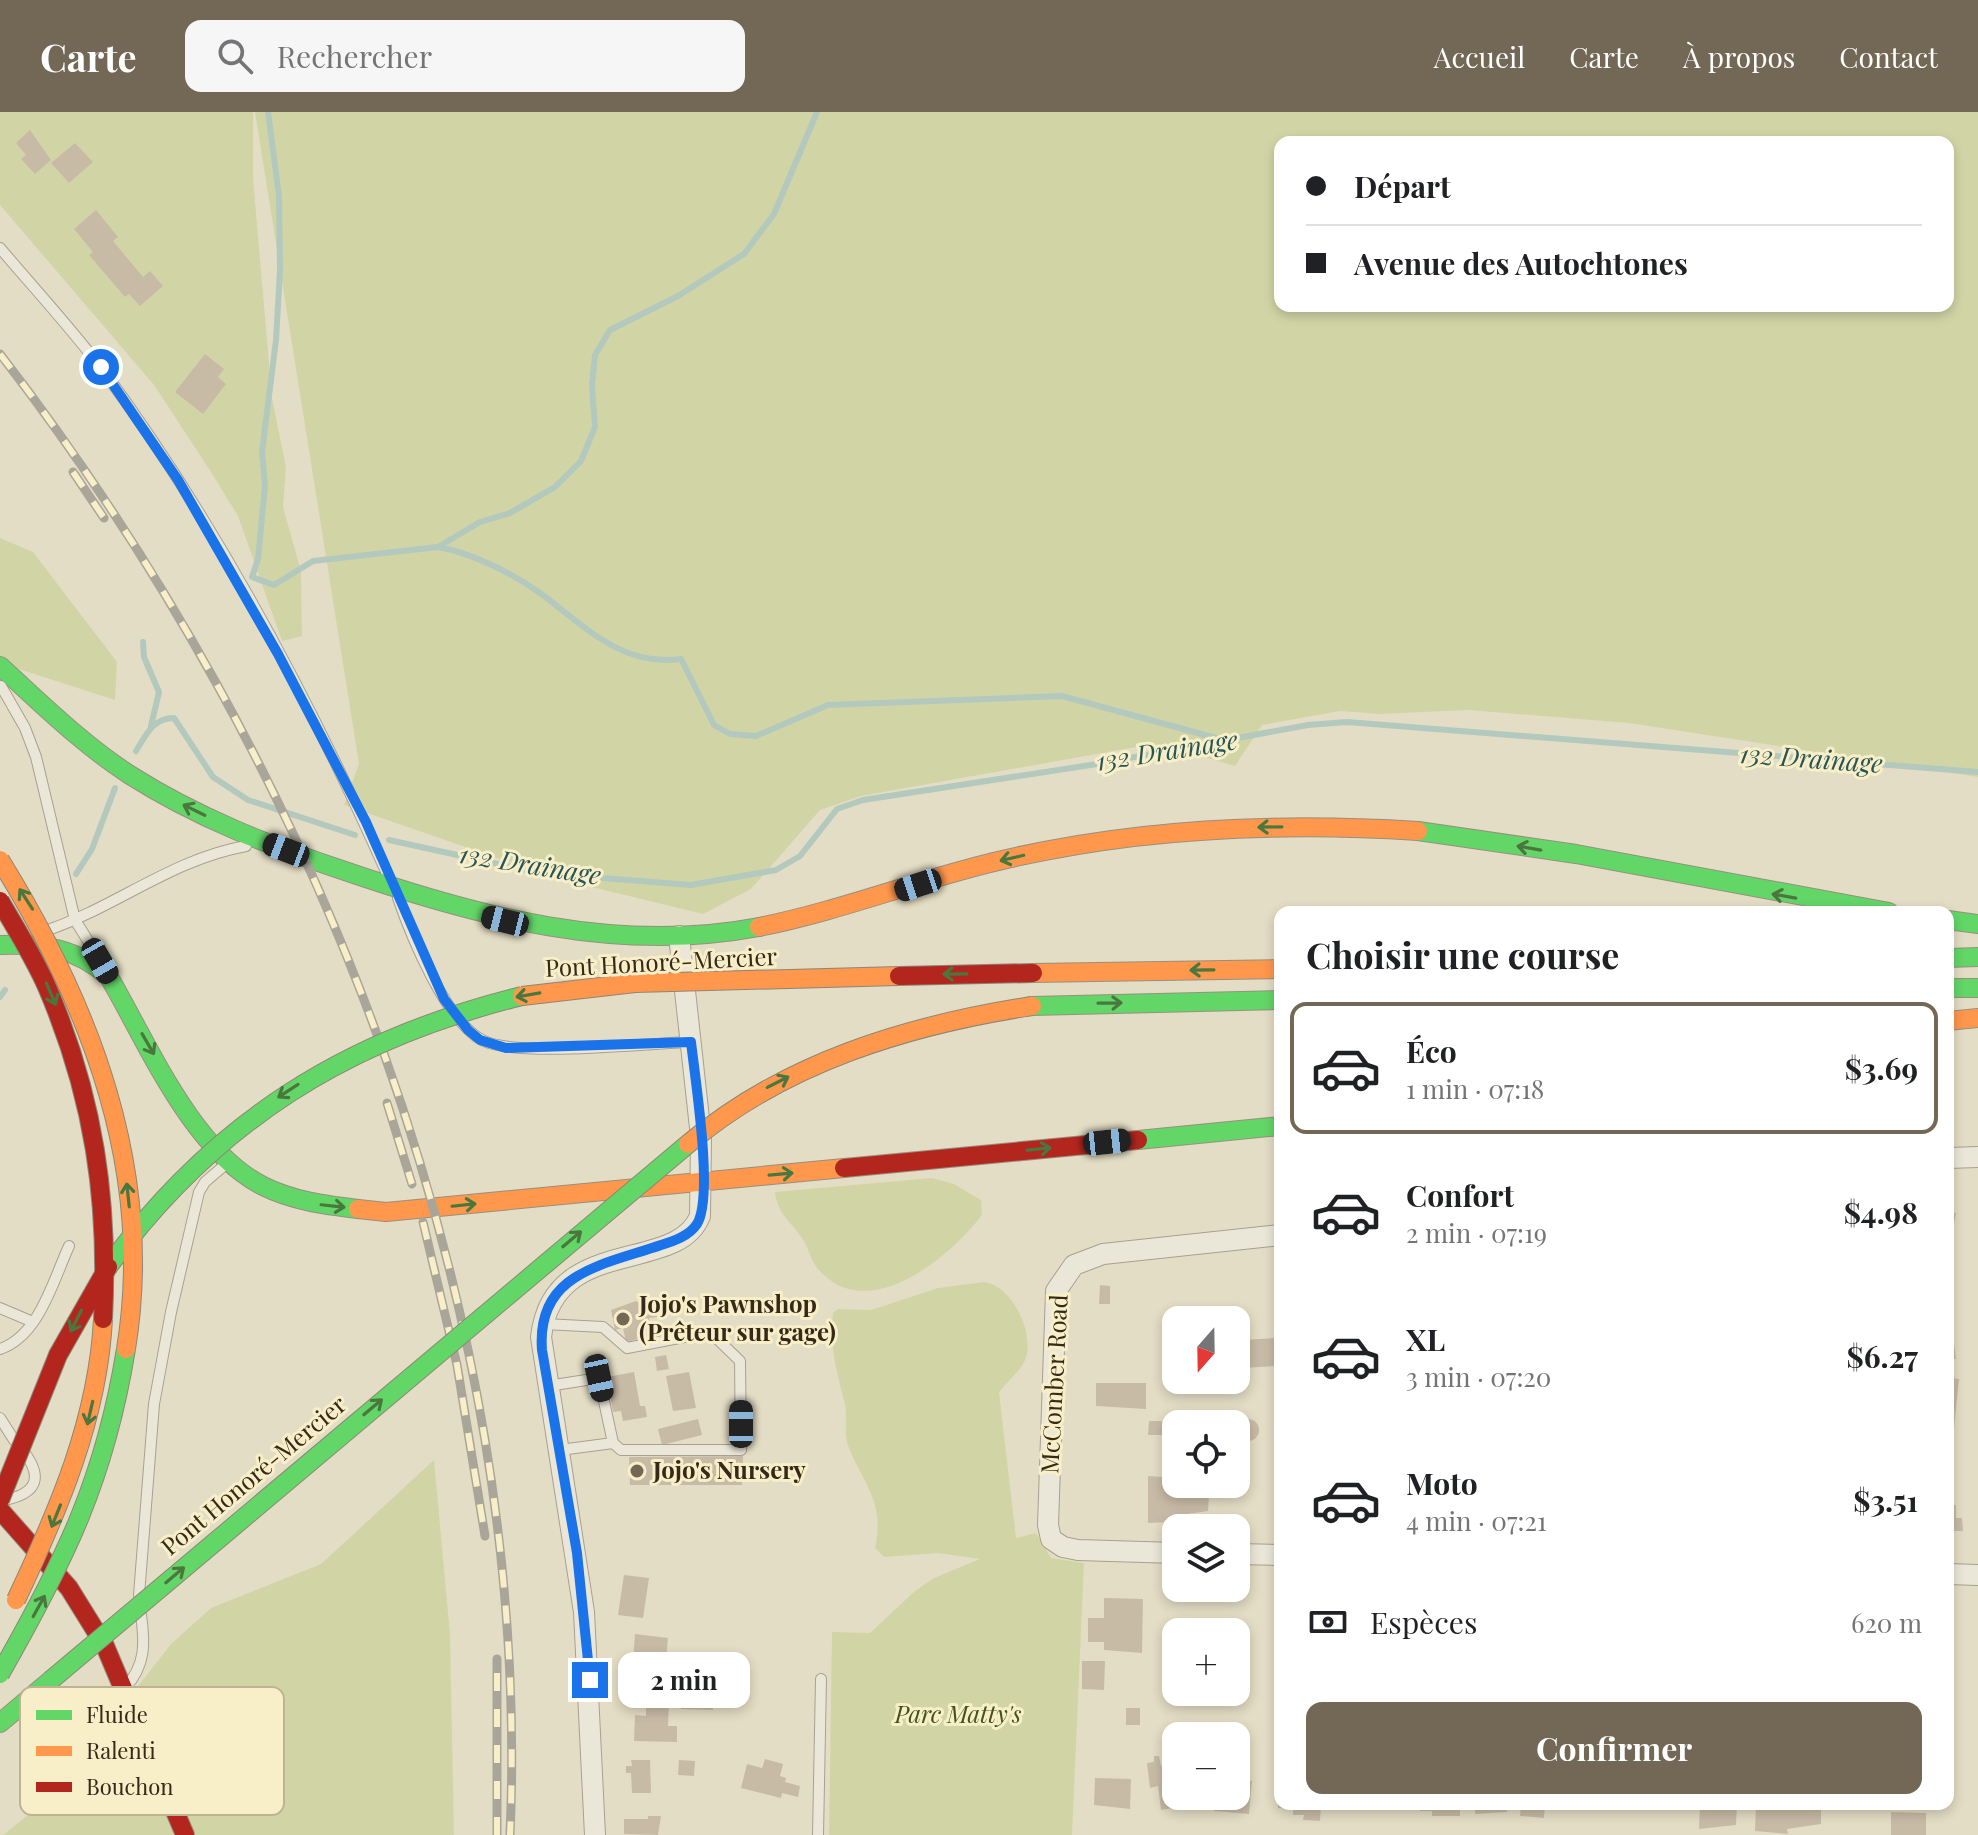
<!DOCTYPE html>
<html lang="fr">
<meta charset="utf-8">
<style>
body{margin:0;font-family:"Playfair Display",serif;background:#f6f6f6;color:#202124;height:100vh;display:flex;flex-direction:column;font-size:30px;white-space:nowrap}
*{box-sizing:border-box;margin:0}
p{font-size:26px;color:#757577}
.icon{flex:none;width:44px;height:44px;fill:none;stroke:currentColor;stroke-width:2;stroke-linecap:round;stroke-linejoin:round}
.map{position:relative;flex:1;overflow:hidden}
.side{position:absolute;left:1274px;top:794px;width:680px;height:904px;display:flex;flex-direction:column;background:#fff;border-radius:16px;box-shadow:0 4px 12px #0003}
.side>*{flex:none}
.banner{position:absolute;left:1274px;top:24px;width:680px;height:176px;border-radius:16px;box-shadow:0 4px 12px #0003;display:grid;align-content:center;height:176px;padding:0 32px;background:#fff}
.needle{width:52px;rotate:200deg}
.controls{position:absolute;left:1162px;top:1194px;display:grid;gap:16px}
.controls a{display:grid;place-items:center;width:88px;height:88px;border-radius:16px;background:#fff;box-shadow:0 4px 12px #0003;font-size:40px}
.end{position:absolute;width:36px;height:36px;margin:-18px;border:10px solid #1a73e8;background:#fff;box-shadow:0 0 0 4px #fff}
.from{border-radius:50%}
.bubble{position:absolute;height:56px;border-radius:16px;background:#fff;box-shadow:0 4px 12px #0003;font-size:26px;font-weight:700;line-height:56px;text-align:center}
.car{position:absolute;width:24px;height:48px;margin:-24px -12px;border-radius:10px;box-shadow:0 0 6px 2px #0007;background:linear-gradient(#222 24%,#8ab4d8 0 40%,#222 0 76%,#8ab4d8 0 86%,#222 0)}
.banner b{display:flex;align-items:center;gap:28px;height:76px;font-size:30px}
.banner b+b{border-top:2px solid #e0e0e0}
.banner i{width:20px;height:20px;background:#202124}
ul{padding:0;list-style:none}
li{display:flex;align-items:center;gap:24px;height:132px;margin:0 16px 12px;padding:0 16px;border:4px solid transparent;border-radius:16px}
li div{flex:1}
li b{display:block;font-size:30px}
li em{font-style:normal;font-weight:700}
li.on{border-color:#726855}
li>.icon{width:72px;height:72px;stroke-width:1.5}
h2{padding:0 32px;font-size:36px;line-height:96px}
.pay{display:flex;align-items:center;gap:20px;height:88px;padding:0 32px;font-size:30px}
.pay p{margin-inline-start:auto}
.action{display:flex;gap:16px;margin-top:auto;padding:16px 32px}
.action a{flex:1;height:92px;border-radius:16px;background:#726855;color:#fff;font-size:32px;font-weight:700;line-height:92px;text-align:center}
header{display:flex;align-items:center;gap:48px;box-sizing:border-box;height:112px;padding:0 40px;background:#726855;color:#fff}
header strong{font-size:38px}
nav{display:flex;gap:44px;margin-inline-start:auto;font-size:28px}
.search{width:560px;height:72px;background:#f6f6f6;display:flex;align-items:center;gap:20px;box-sizing:border-box;padding:0 28px;border-radius:16px;color:#757577;font-size:30px}
.map>svg:first-child{display:block}
.green{fill:#d1d5a6;fill-rule:evenodd}
.lines{fill:none;stroke-linecap:round;stroke-linejoin:round}
.stream{stroke:#b3c9bd;stroke-width:6}
.building{fill:#c8bba6}
.lane-casing{stroke:#a8a090;stroke-width:12}
.street-casing{stroke:#a8a090;stroke-width:22}
.fast-casing{stroke:#979080;stroke-width:20}
.slow-casing{stroke:#979080;stroke-width:20}
.jam-casing{stroke:#979080;stroke-width:20}
.lane{stroke:#ebe7d8;stroke-width:10}
.street{stroke:#ebe7d8;stroke-width:20}
.fast{stroke:#63d668;stroke-width:18}
.slow{stroke:#ff974d;stroke-width:18}
.jam{stroke:#b3261e;stroke-width:18}
.rail-casing{stroke:#a9a699;stroke-width:9}
.rail{stroke:#f8efc8;stroke-width:6;stroke-dasharray:18;stroke-linecap:butt}
.fast-bridge-casing{stroke:#8d8676;stroke-width:20;stroke-linecap:butt}
.slow-bridge-casing{stroke:#8d8676;stroke-width:20;stroke-linecap:butt}
.jam-bridge-casing{stroke:#8d8676;stroke-width:20;stroke-linecap:butt}
.fast-bridge{stroke:#63d668;stroke-width:18}
.slow-bridge{stroke:#ff974d;stroke-width:18}
.jam-bridge{stroke:#b3261e;stroke-width:18}
.oneway{stroke:#4a773d}
.route{stroke:#1a73e8;stroke-width:10}
.poi-dot{fill:#726855;stroke:#f8efc8;stroke-width:3}
.labels{text-anchor:middle;stroke-width:6;stroke-linejoin:round;paint-order:stroke}
.street-label{font-size:24px;fill:#352919;stroke:#f8efc8}
.poi-label{font-size:24px;font-weight:bold;fill:#352919;stroke:#f8efc8;text-anchor:start}
.park-label{font-size:24px;font-style:italic;fill:#41531e;stroke:#f8efc8}
.water-label{font-size:26px;font-style:italic;fill:#275556;stroke:#f8efc8}
.key{fill:#f8efc8;stroke:#beb494;stroke-width:2}
.key-label{font-size:22px;fill:#352919}
</style>
<header>
<strong>Carte</strong>
<div class="search"><svg class="icon" aria-label="search" viewBox="0 0 24 24"><circle cx="10" cy="10" r="6"/><path d="M15 15l6 6"/></svg>Rechercher</div>
<nav><a>Accueil</a><a>Carte</a><a>À propos</a><a>Contact</a></nav>
</header>
<div class="map">
<svg width="1978" height="1723" viewBox="0 0 1978 1723">
<rect width="100%" height="100%" fill="#e4ddc5"/>
<g class="green">
<polygon points="0,0 253,0 253,66 272,286 286,355 283,395 301,459 302,524 282,529 238,404 209,357 154,273 0,93"/>
<path d="M255 0H1978V665L1629 611 1468 598 1380 602 1340 599 1262 613 1235 654 1181 638 1136 635 861 684 820 698 751 777 703 802 555 766 344 693 359 652ZM1280 30H1948V194H1280Z"/>
<polygon points="0,426 33,440 117,550 115,588 0,551"/>
<path d="M932 1066 954 1072 981 1088 982 1103C950 1145 868 1214 819 1158 811 1150 809 1136 802 1126 790 1109 777 1101 775 1080Z"/>
<path d="M984 1170C1012 1173 1034 1220 1026 1246 1021 1259 1008 1269 999 1280L1016 1426 1036 1421 1051 1446 1084 1451 1072 1723H829L832 1520 870 1521 915 1479 934 1466 980 1447 938 1441 884 1445 875 1436C885 1390 865 1375 849 1336 843 1322 848 1308 845 1293 837 1260 829 1236 833 1201L838 1197 871 1198 938 1176Z"/>
<polygon points="434,1348 450,1522 454,1723 3,1723 55,1681 171,1532 211,1496 321,1452"/>
</g>
<g class="lines">
<g class="stream">
<path d="M268 0 279 84 280 159 276 228 262 340 265 374 258 447 252 465 274 473 313 449 438 435C472 441 512 461 540 481 584 513 620 555 681 547L714 613 730 622 756 624 828 593 1062 584 1220 627"/>
<polyline points="438,435 480,410 510,401 555,375 581,349 595,315 592,274 595,243 610,218 678,184 744,142 774,102 817,0"/>
<polyline points="143,530 144,545 159,580 151,614"/>
<path d="M136 639C146 623 153 606 174 606L213 665 248 688 355 723"/>
<polyline points="389,728 539,761 691,773 776,758 800,744 837,697 863,688 1097,652 1308,613 1347,610 1978,660"/>
<polyline points="76,762 92,737 115,676"/>
<polyline points="0,885 5,878"/>
</g>
</g>
<g class="building">
<polygon points="30,18 51,48 35,62 21,47 26,43 16,31"/>
<polygon points="75,31 93,50 69,71 51,51"/>
<polygon points="96,98 118,125 113,129 143,165 150,159 163,174 140,194 129,182 125,185 89,143 93,140 74,117"/>
<polygon points="205,242 224,257 218,265 226,272 203,302 175,280"/>
<polygon points="1948,1100 1956,1101 1951,1129 1948,1129"/>
<polygon points="1100,1173 1110,1174 1110,1192 1099,1192"/>
<polygon points="636,1189 647,1195 655,1193 657,1205 649,1206 652,1224 626,1230 623,1216 615,1218 611,1198"/>
<polygon points="1948,1216 1952,1217 1956,1247 1952,1247 1951,1266 1959,1267 1954,1316 1948,1316"/>
<polygon points="1275,1226 1276,1254 1243,1256 1242,1228"/>
<polygon points="666,1243 669,1257 657,1259 655,1245"/>
<polygon points="634,1260 640,1294 645,1294 647,1305 623,1309 621,1299 613,1300 607,1265"/>
<polygon points="689,1260 696,1296 673,1299 666,1264"/>
<polygon points="1096,1271 1146,1271 1146,1297 1096,1294"/>
<circle cx="1248" cy="1318" r="11"/>
<polygon points="698,1307 702,1323 662,1333 658,1317"/>
<polygon points="1149,1309 1162,1309 1162,1323 1148,1323"/>
<polygon points="743,1344 742,1373 630,1373 629,1345"/>
<polygon points="1148,1364 1176,1366 1176,1372 1207,1372 1207,1375 1215,1376 1215,1384 1209,1383 1208,1399 1173,1404 1174,1410 1148,1411"/>
<polygon points="1948,1393 1956,1393 1956,1406 1962,1406 1963,1419 1948,1419"/>
<polygon points="624,1463 649,1466 643,1506 618,1503"/>
<polygon points="1104,1486 1143,1487 1142,1541 1104,1538 1104,1530 1088,1530 1088,1506 1104,1506"/>
<polygon points="635,1522 668,1526 665,1558 652,1557 653,1552 633,1550"/>
<polygon points="1082,1549 1105,1549 1104,1578 1082,1577"/>
<polygon points="683,1580 737,1584 739,1592 712,1594 713,1598 681,1597"/>
<polygon points="646,1592 669,1592 668,1614 677,1614 677,1630 634,1629 635,1603 646,1604"/>
<rect x="1126" y="1596" width="14" height="17"/>
<polygon points="1154,1644 1159,1644 1161,1654 1176,1652 1176,1684 1202,1684 1203,1691 1161,1698 1158,1674 1150,1676 1147,1651 1154,1650"/>
<polygon points="765,1647 783,1652 780,1664 786,1666 785,1670 800,1674 798,1685 782,1681 781,1686 741,1676 747,1652 762,1656"/>
<polygon points="631,1648 650,1648 651,1681 632,1681 631,1661 626,1661 626,1654 632,1654"/>
<polygon points="679,1648 695,1649 694,1664 678,1663"/>
<polygon points="1095,1666 1131,1667 1130,1697 1094,1693"/>
<polygon points="1236,1667 1252,1669 1249,1702 1214,1699 1215,1684 1236,1684"/>
<polygon points="1278,1692 1321,1692 1320,1709 1303,1708 1304,1703 1293,1703 1293,1697 1278,1696"/>
<polygon points="1420,1692 1460,1692 1460,1704 1432,1704 1432,1699 1420,1699"/>
<polygon points="1475,1692 1507,1692 1507,1700 1475,1702"/>
<polygon points="1521,1692 1545,1692 1544,1706 1520,1704"/>
<polygon points="1700,1692 1737,1692 1736,1713 1699,1717"/>
<polygon points="1756,1692 1795,1692 1795,1695 1821,1697 1821,1712 1787,1717 1788,1722 1755,1719"/>
<polygon points="1891,1700 1926,1701 1926,1723 1891,1723"/>
<polygon points="648,1704 661,1704 658,1723 624,1722 624,1707 648,1707"/>
</g>
<g class="lines">
<g class="lane-casing">
<g id="lane">
<path d="M0 136C34 176 70 215 102 257 217 412 310 588 388 764"/>
<polyline points="1,574 25,616 36,645 75,808 95,840"/>
<path d="M398 786C411 824 446 909 482 928 515 946 647 931 691 930"/>
<path d="M48 818C117 794 173 747 246 734"/>
<polyline points="0,1196 33,1210"/>
<polyline points="544,1212 603,1215 627,1236 710,1220 740,1249 741,1338 621,1338 613,1331"/>
<path d="M0 1237C39 1224 53 1169 69 1134"/>
<polyline points="548,1274 599,1266 613,1331 560,1338"/>
<polyline points="0,1306 14,1328"/>
<path d="M9 1387C38 1380 42 1364 24 1340"/>
<polyline points="139,1483 154,1292 171,1200 199,1080 205,1070 226,1052"/>
<path d="M125 1576C146 1553 145 1531 141 1503"/>
<polyline points="818,1723 821,1567"/>
</g>
</g>
<g class="street-casing">
<g id="street">
<polyline points="1948,1046 1978,1045"/>
<polyline points="1176,1441 1078,1438 1063,1435 1051,1427 1048,1413 1056,1179 1074,1153 1103,1142 1280,1123"/>
<polyline points="1236,1442 1280,1443"/>
<polyline points="1948,1462 1978,1463"/>
<path d="M595 1723 584 1500 541 1225C553 1121 677 1163 700 1104L701 1025 679 824"/>
</g>
</g>
<g class="fast-casing">
<g id="fast">
<path d="M0 554C42 592 82 632 130 663 196 705 270 734 345 759 479 805 617 842 759 815"/>
<polyline points="1418,719 1576,742 1889,800"/>
<polyline points="1948,808 1978,812"/>
<path d="M0 833C43 831 76 836 109 865 148 932 192 1038 263 1074 293 1089 325 1093 358 1097"/>
<polyline points="1948,846 1978,845"/>
<polyline points="1948,876 1978,876"/>
<polyline points="1032,894 1280,888"/>
<polyline points="1138,1028 1280,1014"/>
<polyline points="0,1611 51,1568"/>
</g>
</g>
<g class="slow-casing">
<g id="slow">
<path d="M759 815C839 799 915 769 994 750 1133 716 1276 710 1418 719"/>
<polyline points="1033,861 1280,857"/>
<polyline points="1948,909 1978,906"/>
<polyline points="358,1097 386,1100 844,1056"/>
</g>
</g>
<g class="jam-casing">
<g id="jam">
<polyline points="844,1056 1138,1028"/>
<polyline points="0,1398 69,1476 105,1534 185,1723"/>
</g>
</g>
<use href="#lane" class="lane"/>
<use href="#street" class="street"/>
<use href="#fast" class="fast"/>
<use href="#slow" class="slow"/>
<use href="#jam" class="jam"/>
<g class="rail-casing">
<g id="rail">
<path d="M0 242C319 655 533 1196 510 1723"/>
<polyline points="73,360 104,406"/>
<polyline points="387,991 412,1072"/>
<polyline points="423,1110 457,1253 485,1424"/>
<polyline points="497,1723 497,1547"/>
</g>
</g>
<use href="#rail" class="rail"/>
<g class="fast-bridge-casing">
<g id="fast-bridge">
<path d="M108 1155C215 1009 347 927 522 884"/>
<path d="M0 1562C65 1448 105 1367 126 1237"/>
<polyline points="51,1568 688,1032"/>
</g>
</g>
<g class="slow-bridge-casing">
<g id="slow-bridge">
<path d="M0 748C91 895 155 1060 126 1237"/>
<polyline points="522,884 635,871 899,864"/>
<path d="M688 1032C785 950 909 913 1032 894"/>
<path d="M16 1488C58 1399 98 1307 103 1207"/>
</g>
</g>
<g class="jam-bridge-casing">
<g id="jam-bridge">
<path d="M0 789C16 817 34 845 47 875 94 985 109 1088 103 1207"/>
<polyline points="899,864 1033,861"/>
<polyline points="0,1388 58,1243 108,1155"/>
</g>
</g>
<use href="#fast-bridge" class="fast-bridge"/>
<use href="#slow-bridge" class="slow-bridge"/>
<use href="#jam-bridge" class="jam-bridge"/>
</g>
<defs><path id="oneway-shaft" d="M-6 0H5M1.5-3L5.5 0L1.5 3" fill="none" stroke-width="1.6" stroke-linecap="round" stroke-linejoin="round" transform="scale(2)"/></defs>
<g class="oneway">
<use href="#oneway-shaft" transform="translate(194 698) rotate(-154)"/>
<use href="#oneway-shaft" transform="translate(1270 715) rotate(179)"/>
<use href="#oneway-shaft" transform="translate(1529 736) rotate(-170)"/>
<use href="#oneway-shaft" transform="translate(1012 746) rotate(167)"/>
<use href="#oneway-shaft" transform="translate(1784 784) rotate(-170)"/>
<use href="#oneway-shaft" transform="translate(26 787) rotate(-123)"/>
<use href="#oneway-shaft" transform="translate(1202 858) rotate(179)"/>
<use href="#oneway-shaft" transform="translate(955 862) rotate(179)"/>
<use href="#oneway-shaft" transform="translate(51 882) rotate(67)"/>
<use href="#oneway-shaft" transform="translate(528 883) rotate(170)"/>
<use href="#oneway-shaft" transform="translate(1110 891) rotate(-1)"/>
<use href="#oneway-shaft" transform="translate(148 932) rotate(60)"/>
<use href="#oneway-shaft" transform="translate(778 970) rotate(-27)"/>
<use href="#oneway-shaft" transform="translate(288 979) rotate(147)"/>
<use href="#oneway-shaft" transform="translate(1039 1037) rotate(-6)"/>
<use href="#oneway-shaft" transform="translate(781 1062) rotate(-5)"/>
<use href="#oneway-shaft" transform="translate(128 1083) rotate(-96)"/>
<use href="#oneway-shaft" transform="translate(464 1093) rotate(-6)"/>
<use href="#oneway-shaft" transform="translate(333 1094) rotate(6)"/>
<use href="#oneway-shaft" transform="translate(572 1127) rotate(-40)"/>
<use href="#oneway-shaft" transform="translate(76 1209) rotate(117)"/>
<use href="#oneway-shaft" transform="translate(373 1295) rotate(-40)"/>
<use href="#oneway-shaft" transform="translate(90 1301) rotate(103)"/>
<use href="#oneway-shaft" transform="translate(56 1404) rotate(112)"/>
<use href="#oneway-shaft" transform="translate(175 1463) rotate(-40)"/>
<use href="#oneway-shaft" transform="translate(39 1494) rotate(-61)"/>
</g>
<g class="lines">
<path class="route" d="M101 255 178 368 278 542 366 710 444 887 468 918 480 928 506 936 691 930C695 966 714 1084 697 1112 689 1124 674 1129 661 1133 604 1153 536 1160 542 1238L577 1441 590 1568"/>
</g>
<g class="poi-dot">
<circle cx="623" cy="1207" r="8"/>
<circle cx="637" cy="1359" r="8"/>
</g>
<g class="labels">
<g class="street-label">
<text transform="translate(661 851) rotate(-3)" y="8">Pont Honoré-Mercier</text>
<text transform="translate(1055 1272) rotate(-87)" y="8">McComber Road</text>
<text transform="translate(254 1364) rotate(-40)" y="8">Pont Honoré-Mercier</text>
</g>
<g class="poi-label">
<text x="639" y="1201">Jojo's Pawnshop<tspan x="639" dy="28">(Prêteur sur gage)</tspan></text>
<text x="653" y="1367">Jojo's Nursery</text>
</g>
<g class="park-label">
<text x="958" y="1611">Parc Matty's</text>
</g>
<g class="water-label">
<text transform="translate(1167 639) rotate(-9)" y="9">132 Drainage</text>
<text transform="translate(1811 647) rotate(4)" y="9">132 Drainage</text>
<text transform="translate(530 753) rotate(9)" y="9">132 Drainage</text>
</g>
</g>
<rect x="20" y="1575" width="264" height="128" rx="12" class="key"/>
<rect x="36" y="1598" width="36" height="10" fill="#63d668"/>
<rect x="36" y="1634" width="36" height="10" fill="#ff974d"/>
<rect x="36" y="1670" width="36" height="10" fill="#b3261e"/>
<g class="key-label">
<text x="86" y="1611">Fluide</text>
<text x="86" y="1647">Ralenti</text>
<text x="86" y="1683">Bouchon</text>
</g>
</svg>
<div class="controls">
<a><svg class="needle" viewBox="-14 -14 28 28"><path d="M0-13l5 13h-10z" fill="#e53935"/><path d="M0 13l5-13h-10z" fill="#757577"/></svg></a>
<a><svg class="icon" aria-label="locate" viewBox="0 0 24 24"><circle cx="12" cy="12" r="6"/><path d="M12 2v4M12 18v4M2 12h4M18 12h4"/></svg></a>
<a><svg class="icon" aria-label="layers" viewBox="0 0 24 24"><path d="M12 4l9 5-9 5-9-5zM3 14l9 5 9-5"/></svg></a>
<a>+</a>
<a>−</a>
</div>
<i class="end from" style="left:101px;top:255px"></i>
<i class="end" style="left:590px;top:1568px"></i>
<div class="bubble" style="left:618px;top:1540px;width:132px">2 min</div>
<i class="car" style="left:286px;top:738px;rotate:291deg"></i>
<i class="car" style="left:918px;top:773px;rotate:252deg"></i>
<i class="car" style="left:505px;top:809px;rotate:284deg"></i>
<i class="car" style="left:100px;top:849px;rotate:150deg"></i>
<i class="car" style="left:1107px;top:1030px;rotate:84deg"></i>
<i class="car" style="left:599px;top:1266px;rotate:168deg"></i>
<i class="car" style="left:741px;top:1312px;rotate:0deg"></i>
<div class="banner">
<b><i class="from"></i>Départ</b>
<b><i></i>Avenue des Autochtones</b>
</div>
<section class="side">
<h2>Choisir une course</h2>
<ul>
<li class="on"><svg class="icon" aria-label="car" viewBox="0 0 24 24"><path d="M5 17H2v-5l4-1 3-4h7l3 4 3 1v5h-3M9 17h6M6 11h13"/><circle cx="7" cy="17" r="2"/><circle cx="17" cy="17" r="2"/></svg><div><b>Éco</b><p>1 min · 07:18</p></div><em>$3.69</em></li>
<li><svg class="icon" aria-label="car" viewBox="0 0 24 24"><path d="M5 17H2v-5l4-1 3-4h7l3 4 3 1v5h-3M9 17h6M6 11h13"/><circle cx="7" cy="17" r="2"/><circle cx="17" cy="17" r="2"/></svg><div><b>Confort</b><p>2 min · 07:19</p></div><em>$4.98</em></li>
<li><svg class="icon" aria-label="car" viewBox="0 0 24 24"><path d="M5 17H2v-5l4-1 3-4h7l3 4 3 1v5h-3M9 17h6M6 11h13"/><circle cx="7" cy="17" r="2"/><circle cx="17" cy="17" r="2"/></svg><div><b>XL</b><p>3 min · 07:20</p></div><em>$6.27</em></li>
<li><svg class="icon" aria-label="car" viewBox="0 0 24 24"><path d="M5 17H2v-5l4-1 3-4h7l3 4 3 1v5h-3M9 17h6M6 11h13"/><circle cx="7" cy="17" r="2"/><circle cx="17" cy="17" r="2"/></svg><div><b>Moto</b><p>4 min · 07:21</p></div><em>$3.51</em></li>
</ul>
<div class="pay"><svg class="icon" aria-label="cash" viewBox="0 0 24 24"><path d="M3 7h18v10H3z"/><circle cx="12" cy="12" r="2"/></svg>Espèces<p>620 m</p></div>
<div class="action"><a>Confirmer</a></div>
</section>
</div>
